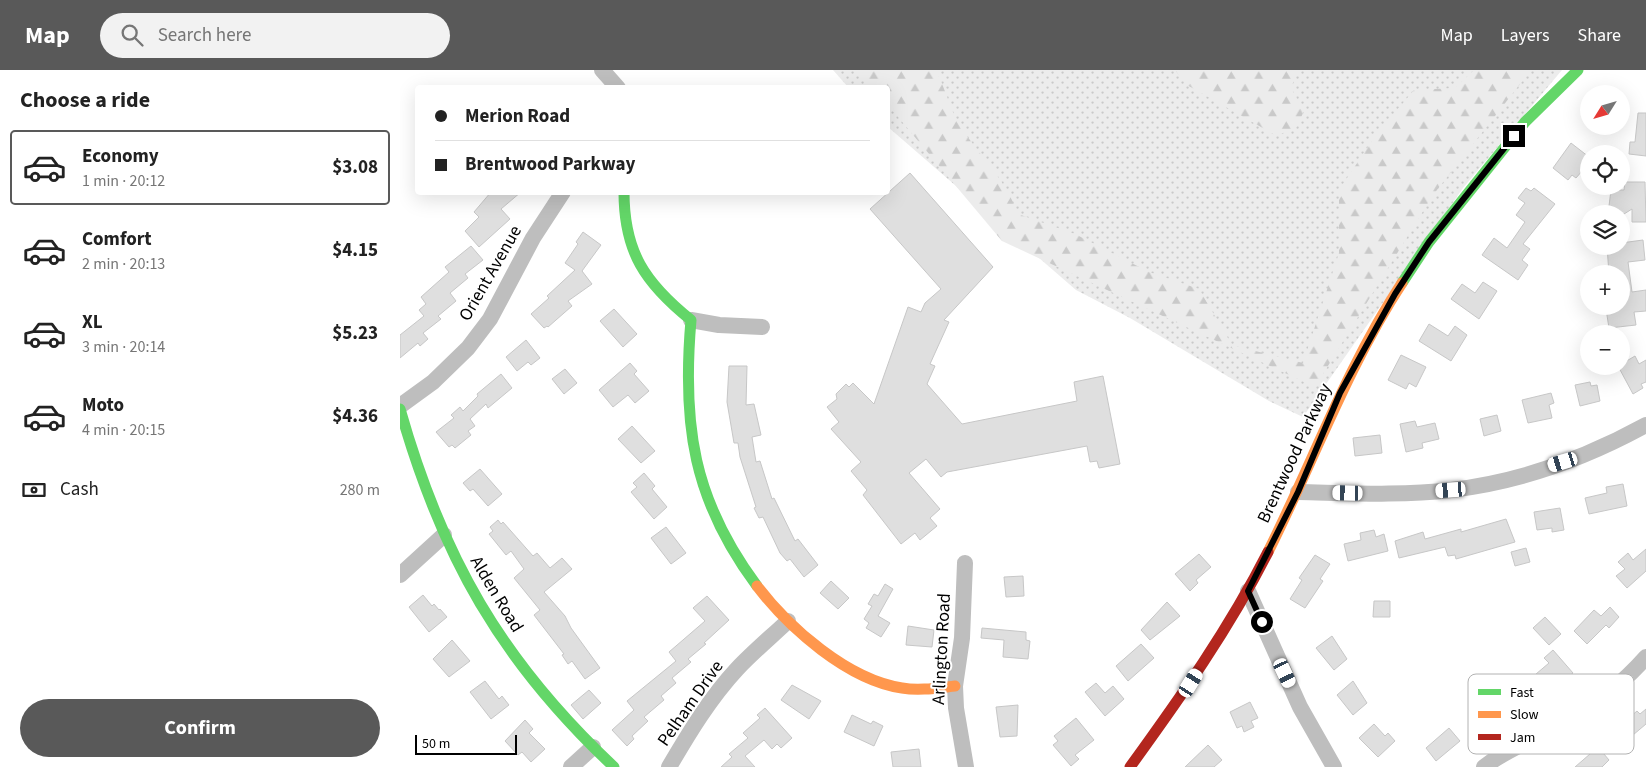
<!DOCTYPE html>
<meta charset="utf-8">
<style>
body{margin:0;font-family:"Source Sans 3",sans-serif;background:#f2f2f2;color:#222;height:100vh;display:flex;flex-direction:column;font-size:19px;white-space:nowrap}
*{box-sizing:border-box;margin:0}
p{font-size:16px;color:#767676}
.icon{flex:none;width:28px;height:28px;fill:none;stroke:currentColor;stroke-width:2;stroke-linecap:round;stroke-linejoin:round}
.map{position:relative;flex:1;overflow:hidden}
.panel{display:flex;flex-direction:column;background:#fff;width:400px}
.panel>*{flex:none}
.guide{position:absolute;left:15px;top:15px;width:475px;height:110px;border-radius:5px;box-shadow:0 5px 20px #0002;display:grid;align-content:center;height:110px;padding:0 20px;background:#fff}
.needle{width:32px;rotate:233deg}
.controls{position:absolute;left:1180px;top:15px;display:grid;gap:10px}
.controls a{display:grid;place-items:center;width:50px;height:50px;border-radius:50%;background:#fff;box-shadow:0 5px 20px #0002;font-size:25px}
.scale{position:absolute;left:15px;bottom:12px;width:102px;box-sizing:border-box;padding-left:5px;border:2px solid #000;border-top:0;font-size:14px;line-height:18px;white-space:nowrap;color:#000;-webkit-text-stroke:4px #fff;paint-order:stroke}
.end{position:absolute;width:22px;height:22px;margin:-11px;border:6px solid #000;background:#fff;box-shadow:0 0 0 2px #fff}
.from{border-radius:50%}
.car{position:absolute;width:15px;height:30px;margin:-15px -8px;border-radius:6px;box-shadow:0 0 4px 1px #0007;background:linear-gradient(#fff 24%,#345 0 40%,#fff 0 76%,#345 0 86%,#fff 0)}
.guide b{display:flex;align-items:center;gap:18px;height:48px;font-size:19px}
.guide b+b{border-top:1px solid #e0e0e0}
.guide i{width:12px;height:12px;background:#222}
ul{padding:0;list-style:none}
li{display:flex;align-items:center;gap:15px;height:75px;margin:0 10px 8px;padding:0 10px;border:2px solid transparent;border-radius:5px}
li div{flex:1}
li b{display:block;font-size:19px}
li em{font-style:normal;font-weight:700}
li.current{border-color:#595959}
li>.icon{width:45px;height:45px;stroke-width:1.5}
h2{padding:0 20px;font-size:22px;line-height:60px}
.pay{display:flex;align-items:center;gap:12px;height:55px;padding:0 20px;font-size:19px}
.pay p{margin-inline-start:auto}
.cta{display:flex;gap:10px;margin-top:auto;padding:10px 20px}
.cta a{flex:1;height:58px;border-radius:30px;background:#595959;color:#fff;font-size:20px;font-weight:700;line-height:58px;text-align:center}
header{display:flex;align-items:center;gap:30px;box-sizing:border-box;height:70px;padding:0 25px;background:#595959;color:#fff}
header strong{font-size:24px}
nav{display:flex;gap:28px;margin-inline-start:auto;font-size:18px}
.search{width:350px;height:45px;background:#f2f2f2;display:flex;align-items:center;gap:12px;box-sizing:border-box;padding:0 18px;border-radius:28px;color:#767676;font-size:19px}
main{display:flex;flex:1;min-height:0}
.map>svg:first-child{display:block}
.grass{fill:url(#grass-dots)}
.forest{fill:url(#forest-firs)}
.building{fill:#dfdfdf;stroke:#c7c7c7}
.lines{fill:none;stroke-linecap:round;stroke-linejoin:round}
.street{stroke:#bebebe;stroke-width:16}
.fast{stroke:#63d668;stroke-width:11}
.slow{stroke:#ff974d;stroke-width:11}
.jam{stroke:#b3261e;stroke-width:11}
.route{stroke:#000;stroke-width:6}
.labels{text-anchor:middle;stroke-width:4;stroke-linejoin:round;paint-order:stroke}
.street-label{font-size:18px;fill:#000;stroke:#fff}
.key{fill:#fff;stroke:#b2b2b2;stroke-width:1}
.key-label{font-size:14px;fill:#000}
</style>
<header>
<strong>Map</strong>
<div class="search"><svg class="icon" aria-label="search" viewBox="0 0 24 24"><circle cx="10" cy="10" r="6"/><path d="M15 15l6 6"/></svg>Search here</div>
<nav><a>Map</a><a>Layers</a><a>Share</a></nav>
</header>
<main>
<section class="panel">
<h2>Choose a ride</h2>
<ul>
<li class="current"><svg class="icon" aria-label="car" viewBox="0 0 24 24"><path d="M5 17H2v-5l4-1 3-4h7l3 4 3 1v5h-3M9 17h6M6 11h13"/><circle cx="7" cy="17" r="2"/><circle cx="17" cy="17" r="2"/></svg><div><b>Economy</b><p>1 min · 20:12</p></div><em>$3.08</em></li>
<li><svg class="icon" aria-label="car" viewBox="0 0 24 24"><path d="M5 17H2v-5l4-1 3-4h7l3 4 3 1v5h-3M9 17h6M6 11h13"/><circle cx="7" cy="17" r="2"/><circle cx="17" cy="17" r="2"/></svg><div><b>Comfort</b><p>2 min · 20:13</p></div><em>$4.15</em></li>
<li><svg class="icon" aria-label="car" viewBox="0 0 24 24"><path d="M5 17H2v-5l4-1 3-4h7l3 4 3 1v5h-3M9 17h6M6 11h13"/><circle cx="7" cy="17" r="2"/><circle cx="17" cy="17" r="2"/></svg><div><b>XL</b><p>3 min · 20:14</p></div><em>$5.23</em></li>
<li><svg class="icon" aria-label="car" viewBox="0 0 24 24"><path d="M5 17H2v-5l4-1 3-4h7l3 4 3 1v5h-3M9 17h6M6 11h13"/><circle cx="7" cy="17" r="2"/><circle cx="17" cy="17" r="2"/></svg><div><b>Moto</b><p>4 min · 20:15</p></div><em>$4.36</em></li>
</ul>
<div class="pay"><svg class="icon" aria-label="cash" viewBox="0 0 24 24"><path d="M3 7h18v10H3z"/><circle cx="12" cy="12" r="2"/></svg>Cash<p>280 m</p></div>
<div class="cta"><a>Confirm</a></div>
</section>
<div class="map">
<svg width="1246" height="697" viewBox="0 0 1246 697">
<defs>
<pattern id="grass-dots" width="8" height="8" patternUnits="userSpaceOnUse" patternTransform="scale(1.25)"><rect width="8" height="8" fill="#ececec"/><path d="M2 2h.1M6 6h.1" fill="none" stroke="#c9c9c9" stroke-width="1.8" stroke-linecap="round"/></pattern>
<pattern id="forest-firs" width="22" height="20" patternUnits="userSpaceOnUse" patternTransform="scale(1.25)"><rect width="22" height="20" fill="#ececec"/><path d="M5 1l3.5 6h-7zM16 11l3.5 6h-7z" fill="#c9c9c9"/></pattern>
</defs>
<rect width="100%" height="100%" fill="#fff"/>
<polygon class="grass" points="433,0 1162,0 1063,118 903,347 869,331 730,248 676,220 488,57 488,18 448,17"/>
<g class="forest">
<path d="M454 0H535C545 16 548 34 557 50 576 84 604 105 618 144L675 164 749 202 799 219 832 275 903 293 939 183V120L976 65 1014 20 1055 18 1074 0H1131L1033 125 915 317 602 171 488 35V18L471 17Z"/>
<polygon points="775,0 898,0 891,18 904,41 895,60 875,65 787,15"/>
</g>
<g class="building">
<polygon points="1238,43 1246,43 1246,86 1229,84 1230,72 1235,72"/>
<polygon points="1171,73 1189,87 1189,93 1176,108 1172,105 1168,110 1153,98"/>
<polygon points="510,103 593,197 544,250 549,252 530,294 535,296 527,314 562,354 677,331 674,312 703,306 720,394 699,398 697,391 690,392 687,376 547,402 541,407 526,389 509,403 540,439 530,448 537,456 520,470 515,463 501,474 463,425 467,420 451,401 461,392 431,359 439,352 427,337 437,329 436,324 446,314 449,317 453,313 474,334 508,237 521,242 525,233 541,219 470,139"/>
<polygon points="1225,112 1245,112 1246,152 1232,152 1232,139 1224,144 1208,144 1211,120 1224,120"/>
<polygon points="1126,118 1131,121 1134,118 1155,134 1123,174 1130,179 1122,190 1128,195 1118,210 1082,185 1094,168 1107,178 1125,152 1116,145 1125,133 1118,128"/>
<polygon points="91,122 121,122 101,139 110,149 79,177 65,161 79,147 74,142"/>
<polygon points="183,162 201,175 182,201 192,214 168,231 172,236 148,257 147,256 144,258 131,244 149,228 147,226 175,200 165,193 178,174 176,172"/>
<polygon points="1243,170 1245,190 1228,192 1232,222 1246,220 1246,241 1234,242 1236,255 1209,258 1206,239 1221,236 1221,204 1209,204 1207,176 1221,176 1221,173"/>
<polygon points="71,176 83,190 65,204 68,208 50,223 56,231 38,246 41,249 23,263 28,269 20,276 18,273 0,288 0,265 24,246 19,240 26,234 21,227 49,202 45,197"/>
<polygon points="1083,212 1097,221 1079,249 1051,229 1062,214 1075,223"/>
<polygon points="214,239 237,264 223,277 200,251"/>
<polygon points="1029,254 1048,266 1055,256 1067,265 1051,291 1019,271"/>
<polygon points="126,270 140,288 131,295 128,292 117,301 106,287"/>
<polygon points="1001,285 1026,297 1016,317 1009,313 1006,319 988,310"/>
<polygon points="1235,286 1239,294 1246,290 1246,312 1241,314 1243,318 1233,324 1218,296"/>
<polygon points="230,293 237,301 234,304 249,321 235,333 228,325 213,337 199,320"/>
<polygon points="329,296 347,296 346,335 354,334 361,365 352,367 356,392 360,391 372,429 374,428 395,471 398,469 418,495 404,507 390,489 387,491 380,483 363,447 359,448 354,438 356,437 340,387 338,373 334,373 327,332"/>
<polygon points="165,299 177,313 164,324 152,309"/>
<polygon points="101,304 112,318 88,338 86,334 70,349 75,356 68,361 71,365 55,378 52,375 49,377 36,362 54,348 51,345 60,337 63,341 78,326 77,324"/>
<polygon points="1190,312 1191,316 1197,315 1200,331 1180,336 1175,315"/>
<polygon points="1151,323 1154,333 1149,335 1152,348 1128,353 1122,330"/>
<polygon points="1097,345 1101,361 1084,366 1080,349"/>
<polygon points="1015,351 1017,357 1035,353 1039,369 1022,373 1023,378 1006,382 1000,354"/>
<polygon points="232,356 255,381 241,393 218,369"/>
<polygon points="980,365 982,383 955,386 953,368"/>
<polygon points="80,399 102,424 88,436 73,419 70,421 63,413"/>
<polygon points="244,403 255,416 252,419 267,437 254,449 231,422 237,417 233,413"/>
<polygon points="1223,414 1227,436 1189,444 1185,428 1207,423 1206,417"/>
<polygon points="1160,438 1164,460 1152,462 1152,458 1137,460 1134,442"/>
<polygon points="1106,449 1115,472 1056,489 1055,485 1048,486 1045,477 999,488 995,471 1023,462 1025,469 1061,459 1061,462"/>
<polygon points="98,450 101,454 103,452 133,486 137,483 150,498 162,488 172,499 144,522 165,546 171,558 200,598 185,609 172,591 168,594 162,585 164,584 134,545 140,540 114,508 124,499 111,481 106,485 89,464 93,461 90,457"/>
<polygon points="266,457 286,483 271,494 251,468"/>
<polygon points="974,460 976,467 984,464 988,481 948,491 944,474 961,470 960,463"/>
<polygon points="1126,478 1130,492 1115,496 1111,482"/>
<polygon points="1246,479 1246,501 1227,518 1216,506 1225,499 1218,492 1228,483 1233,490"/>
<polygon points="799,484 811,497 796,510 798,513 790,521 775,504"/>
<polygon points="915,485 930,494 920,509 923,511 905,538 890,529 902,510 899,508"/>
<polygon points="623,506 624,526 606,527 604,507"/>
<polygon points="431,511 449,528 438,539 420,523"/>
<polygon points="485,514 493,519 478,546 490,553 481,567 466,558 469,553 464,549 472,536 468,534 474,524 478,526"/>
<polygon points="23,525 32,536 34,534 39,540 40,539 47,547 29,562 9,537"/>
<polygon points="307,526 329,550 304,573 306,574 288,589 291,592 272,608 276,613 261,626 264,630 244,647 248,651 232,666 234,669 227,676 212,660 234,640 227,631 276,591 269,582 305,551 293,538"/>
<polygon points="974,531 990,531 990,547 973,547"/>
<polygon points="767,532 780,546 750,570 741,560"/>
<polygon points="1210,537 1219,547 1209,558 1206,555 1187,574 1174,561 1194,540 1201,546"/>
<polygon points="1145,547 1161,564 1149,575 1133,558"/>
<polygon points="508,556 534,560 532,577 506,575"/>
<polygon points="582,558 626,562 626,570 630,571 628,589 603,587 604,570 581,568"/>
<polygon points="932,566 947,589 934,600 916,578"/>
<polygon points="52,570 70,591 49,607 33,589"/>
<polygon points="741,574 754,588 728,611 716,596"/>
<polygon points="1153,580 1173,603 1151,621 1136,604 1149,593 1144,588"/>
<polygon points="85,611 99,629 102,626 109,635 91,649 70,622"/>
<polygon points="953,611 967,633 953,645 937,625"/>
<polygon points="696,613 705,623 713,616 724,629 705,646 685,622"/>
<polygon points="392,615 421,631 409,649 381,630"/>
<polygon points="189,620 201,633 183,649 171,635"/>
<polygon points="850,632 858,648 851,651 854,657 844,662 842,656 837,658 830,642"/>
<polygon points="618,635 617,666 600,667 596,637"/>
<polygon points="365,638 392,668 381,678 377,674 372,679 364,670 345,686 355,697 321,697 332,687 329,684 348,668 343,663 360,648 357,645"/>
<polygon points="1246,639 1246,654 1233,665 1223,653 1237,641 1240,644"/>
<polygon points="452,645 471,654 473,651 483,656 474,676 444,662"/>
<polygon points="676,648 694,670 675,685 679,689 671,696 653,675 658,671 654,666"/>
<polygon points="125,650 133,659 129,663 145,679 131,692 122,682 118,685 105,671"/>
<polygon points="974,654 985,666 988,663 995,671 978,687 959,668"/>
<polygon points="1049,658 1060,671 1036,691 1026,678"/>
<polygon points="808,675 822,690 814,697 785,697"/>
<polygon points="1198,677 1209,690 1202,697 1175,697"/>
<polygon points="519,679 521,697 493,697 491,682"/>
</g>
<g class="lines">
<g class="street">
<polyline points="202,0 218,18"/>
<polyline points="291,250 319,255 362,257"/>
<polyline points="0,336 33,312 68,278 90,249 133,168 163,122"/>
<path d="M898 422C949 423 1000 426 1051 420 1119 412 1186 388 1246 355"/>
<polyline points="565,493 562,568 555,616 556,638 566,697"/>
<polyline points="0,505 44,465"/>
<polyline points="848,521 900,637 934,697"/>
<polyline points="171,697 193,677"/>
<path d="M269 697C289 663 310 628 337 599 353 582 371 567 388 551"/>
<path d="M1084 697C1109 677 1138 669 1165 652 1195 635 1223 613 1246 587"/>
</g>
<g class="fast">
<path d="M224 122C224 182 245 213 291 250 282 355 293 430 357 516"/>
<polyline points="1002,213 1029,172 1125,52 1178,0"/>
<path d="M0 339C42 487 101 591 214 697"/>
</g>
<g class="slow">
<path d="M868 482C913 392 947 297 1002 213"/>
<path d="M357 516C389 558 448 610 502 618 519 621 537 618 555 616"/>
</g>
<path class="jam" d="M730 697C780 628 829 559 868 482"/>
</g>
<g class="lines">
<polyline class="route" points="862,552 848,521 898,422 940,323 995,224 1029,172 1114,66"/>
</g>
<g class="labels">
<g class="street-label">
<text transform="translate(90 203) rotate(-60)" y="6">Orient Avenue</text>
<text transform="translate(894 383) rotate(-65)" y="6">Brentwood Parkway</text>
<text transform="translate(97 524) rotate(59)" y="6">Alden Road</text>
<text transform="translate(541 579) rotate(-87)" y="6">Arlington Road</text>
<text transform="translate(290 633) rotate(-55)" y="6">Pelham Drive</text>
</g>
</g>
<rect x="1068" y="604" width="166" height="80" rx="8" class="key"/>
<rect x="1078" y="619" width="23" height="6" fill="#63d668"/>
<rect x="1078" y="641" width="23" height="7" fill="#ff974d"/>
<rect x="1078" y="664" width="23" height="6" fill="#b3261e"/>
<g class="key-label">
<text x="1110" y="627">Fast</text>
<text x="1110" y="649">Slow</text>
<text x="1110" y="672">Jam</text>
</g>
</svg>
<div class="controls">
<a><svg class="needle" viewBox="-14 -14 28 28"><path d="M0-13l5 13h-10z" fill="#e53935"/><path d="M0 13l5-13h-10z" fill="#767676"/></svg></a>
<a><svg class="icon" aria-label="locate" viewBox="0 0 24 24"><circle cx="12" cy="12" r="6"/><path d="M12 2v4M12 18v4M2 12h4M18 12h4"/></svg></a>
<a><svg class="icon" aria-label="layers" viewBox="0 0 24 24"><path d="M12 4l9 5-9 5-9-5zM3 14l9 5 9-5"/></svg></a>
<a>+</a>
<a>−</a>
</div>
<div class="scale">50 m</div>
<i class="end from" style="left:862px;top:552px"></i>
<i class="end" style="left:1114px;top:66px"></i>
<i class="car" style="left:1163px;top:392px;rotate:253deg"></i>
<i class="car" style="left:1051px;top:420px;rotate:266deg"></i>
<i class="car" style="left:948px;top:423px;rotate:271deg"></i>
<i class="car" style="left:885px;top:603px;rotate:155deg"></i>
<i class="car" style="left:791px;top:613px;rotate:32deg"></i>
<div class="guide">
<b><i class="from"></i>Merion Road</b>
<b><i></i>Brentwood Parkway</b>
</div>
</div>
</main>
